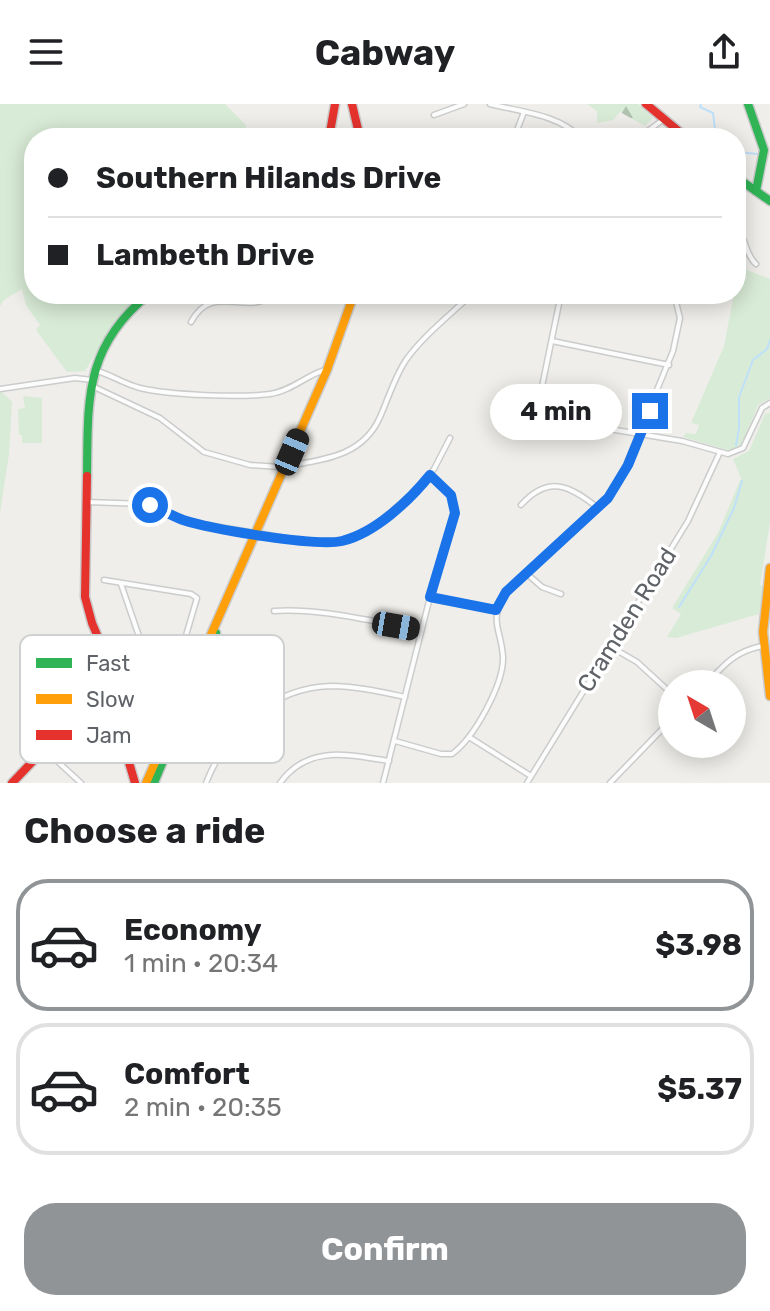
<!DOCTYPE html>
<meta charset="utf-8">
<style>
body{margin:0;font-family:Rubik,sans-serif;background:#f2f2f2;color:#202124;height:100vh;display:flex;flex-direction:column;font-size:30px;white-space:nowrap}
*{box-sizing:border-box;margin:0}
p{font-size:26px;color:#757577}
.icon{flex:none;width:44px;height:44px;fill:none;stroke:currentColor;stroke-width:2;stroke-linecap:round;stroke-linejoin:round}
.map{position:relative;height:679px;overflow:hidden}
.side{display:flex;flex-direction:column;background:#fff;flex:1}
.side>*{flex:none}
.banner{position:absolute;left:24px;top:24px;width:722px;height:176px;border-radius:32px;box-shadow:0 4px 20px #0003;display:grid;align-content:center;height:176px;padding:0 24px;background:#fff}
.needle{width:52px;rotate:321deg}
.tools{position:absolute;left:658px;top:566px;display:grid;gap:16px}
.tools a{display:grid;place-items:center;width:88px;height:88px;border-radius:50%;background:#fff;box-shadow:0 4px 20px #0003;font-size:40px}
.end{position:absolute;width:36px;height:36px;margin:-18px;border:10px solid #1a73e8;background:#fff;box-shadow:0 0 0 4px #fff}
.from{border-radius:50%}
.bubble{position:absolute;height:56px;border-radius:28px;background:#fff;box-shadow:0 4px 20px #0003;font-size:26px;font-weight:700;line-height:56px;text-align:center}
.car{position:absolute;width:24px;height:48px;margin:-24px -12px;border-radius:10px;box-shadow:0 0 6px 2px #0007;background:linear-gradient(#222 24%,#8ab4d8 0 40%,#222 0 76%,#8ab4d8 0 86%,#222 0)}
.banner b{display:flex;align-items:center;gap:28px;height:76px;font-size:30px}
.banner b+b{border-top:2px solid #e0e0e0}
.banner i{width:20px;height:20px;background:#202124}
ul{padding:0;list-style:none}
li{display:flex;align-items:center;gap:24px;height:132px;margin:0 16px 12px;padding:0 8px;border:4px solid #e0e0e0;border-radius:32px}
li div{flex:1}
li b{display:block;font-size:30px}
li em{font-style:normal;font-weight:700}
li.active{border-color:#919496}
li>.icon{width:72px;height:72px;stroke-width:1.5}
h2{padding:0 24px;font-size:36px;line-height:96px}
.primary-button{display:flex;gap:16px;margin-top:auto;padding:16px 24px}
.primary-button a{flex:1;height:92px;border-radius:32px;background:#919496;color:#fff;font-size:32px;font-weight:700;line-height:92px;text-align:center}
header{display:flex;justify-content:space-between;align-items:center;height:104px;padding:0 24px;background:#fff;font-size:36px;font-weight:700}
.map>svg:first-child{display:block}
.green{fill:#d8ebd6}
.forest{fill:url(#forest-firs)}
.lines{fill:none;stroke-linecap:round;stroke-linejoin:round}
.stream{stroke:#bfe0f9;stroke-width:2}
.street-casing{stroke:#cbcccc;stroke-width:7}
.fast-casing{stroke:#cacacb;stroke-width:11}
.slow-casing{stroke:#cacacb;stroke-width:11}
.jam-casing{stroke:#cacacb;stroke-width:11}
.street{stroke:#fdfcfc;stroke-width:4}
.fast{stroke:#30b455;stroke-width:8}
.slow{stroke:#ff9f0a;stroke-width:8}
.jam{stroke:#e5322d;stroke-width:8}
.street-bridge-casing{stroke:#cbcccc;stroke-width:7;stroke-linecap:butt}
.street-bridge{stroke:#fdfcfc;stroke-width:4}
.route{stroke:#1a73e8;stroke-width:10}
.labels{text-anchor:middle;stroke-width:7;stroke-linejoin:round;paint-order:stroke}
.street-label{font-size:24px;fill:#5f6368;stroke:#fff}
.key{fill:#fff;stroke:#cfd0d2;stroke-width:2}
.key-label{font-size:22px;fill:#5f6368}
</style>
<header><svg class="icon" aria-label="menu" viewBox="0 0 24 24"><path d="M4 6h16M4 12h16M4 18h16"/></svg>Cabway<svg class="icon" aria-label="share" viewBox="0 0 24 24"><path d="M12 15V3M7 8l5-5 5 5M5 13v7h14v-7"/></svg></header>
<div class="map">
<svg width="770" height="679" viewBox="0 0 770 679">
<defs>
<pattern id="forest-firs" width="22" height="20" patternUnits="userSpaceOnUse" patternTransform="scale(2)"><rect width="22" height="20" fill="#d8ebd6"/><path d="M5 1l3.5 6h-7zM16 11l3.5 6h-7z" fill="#b2c2b1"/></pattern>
</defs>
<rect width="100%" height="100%" fill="#efeeea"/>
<g class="green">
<polygon points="0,0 225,0 246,21 246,34 34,34 34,190 143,190 117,214 85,267 67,268 36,226 40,221 26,201 22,185 4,196 0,202"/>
<polygon points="739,133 747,166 770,175 770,294 758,301 743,338 736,345 727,346 683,333 686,329 696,330 699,321 691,319 724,242 734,190 736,190"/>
<polygon points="0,286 12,298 9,350 0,409"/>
<polygon points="23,292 42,294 42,339 22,339 22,331 19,331 18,305 25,304"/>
<polygon points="770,309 770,418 760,481 763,483 759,510 676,534 667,533 681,510 672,504 718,429 741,374 733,355 749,347 765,310"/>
</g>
<polygon class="forest" points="587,0 638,0 653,14 645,22 620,8 613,16 597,19 597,7"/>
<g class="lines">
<g class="stream">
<polyline points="701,0 700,3 713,9 716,34"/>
<polyline points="736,48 758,50"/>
<polyline points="736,341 739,324 739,293 753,256 767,245 770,236"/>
<polyline points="679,503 711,452 734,404 742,377"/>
</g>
<g class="street-casing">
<g id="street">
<path d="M490 0C521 8 558 10 581 34"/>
<polyline points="434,11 464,0"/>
<polyline points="514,34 524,8"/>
<polyline points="638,34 664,15"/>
<path d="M736 124C747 134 745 151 756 160"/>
<polyline points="561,190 538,302 541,310 549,315 682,337 728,350 743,344 762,304 770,299"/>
<path d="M191 218C213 177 247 214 274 190"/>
<polyline points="552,237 669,261"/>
<path d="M94 266C110 270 124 280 140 284 169 291 241 294 270 290 292 287 311 268 326 266"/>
<polyline points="90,281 160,314 204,348 250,361 280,363"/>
<polyline points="0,285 75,274 92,276"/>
<path d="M293 361C328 355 364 350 380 313 389 293 394 274 406 256 423 232 450 211 472 190"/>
<polyline points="87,398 145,400 196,419 310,438 342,437 371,425 414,388 434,365 450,334"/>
<path d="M521 401C549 370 570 382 598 404"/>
<polyline points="526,469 542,483 561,490"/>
<polyline points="104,476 191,490 197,494 167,596 162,601 113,604"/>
<polyline points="121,480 142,541 148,603"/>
<polyline points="430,493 495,505"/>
<path d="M274 507C323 504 373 518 421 526"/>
<polyline points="611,543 637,558 672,590"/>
<path d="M706 580C725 560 734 548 762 542"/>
<polyline points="469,633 531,672"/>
<path d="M395 637 441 650H452C474 634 504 580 503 553 501 523 488 519 506 488L608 394 619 378 673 247 680 214 674 190"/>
<polyline points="44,645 81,679"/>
<path d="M206 679C227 626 271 584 331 582 355 582 381 588 405 593"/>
<path d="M280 679C308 640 349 651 389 657"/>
<polyline points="383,679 430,493 455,409 451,391 430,371"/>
<polyline points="527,679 688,417 720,348"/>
<polyline points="610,679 672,615"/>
</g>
</g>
<g class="fast-casing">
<g id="fast">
<polyline points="748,0 764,46 756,87"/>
<polyline points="736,73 770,97"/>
<path d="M87 372C88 295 84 243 149 190"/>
<polyline points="154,679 216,529"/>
</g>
</g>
<g class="slow-casing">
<g id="slow">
<polyline points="770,464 763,528 770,592"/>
<polyline points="146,679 327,266 354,190"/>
</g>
</g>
<g class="jam-casing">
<g id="jam">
<polyline points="352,0 360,34"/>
<polyline points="646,0 687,34"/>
<polyline points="329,34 335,0"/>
<polyline points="87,372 85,493 92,519 105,550 113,604 135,679"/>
<polyline points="12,679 55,634 113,604"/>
</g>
</g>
<use href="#street" class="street"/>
<use href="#fast" class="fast"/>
<use href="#slow" class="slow"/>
<use href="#jam" class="jam"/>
<g class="street-bridge-casing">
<polyline id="street-bridge" points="280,363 293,361"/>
</g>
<use href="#street-bridge" class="street-bridge"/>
</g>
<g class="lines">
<path class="route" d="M150 401C161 405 172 412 183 416 211 425 316 443 342 437 375 429 409 397 430 371L451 391 455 409 430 493 496 506 506 488 608 394 628 361 650 307"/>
</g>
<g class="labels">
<g class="street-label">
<text transform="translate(627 516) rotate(-58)" y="8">Cramden Road</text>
</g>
</g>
<rect x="20" y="531" width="264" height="128" rx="12" class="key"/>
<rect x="36" y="554" width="36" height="10" fill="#30b455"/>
<rect x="36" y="590" width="36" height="10" fill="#ff9f0a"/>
<rect x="36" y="626" width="36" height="10" fill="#e5322d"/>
<g class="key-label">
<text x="86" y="567">Fast</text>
<text x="86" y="603">Slow</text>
<text x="86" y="639">Jam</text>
</g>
</svg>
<div class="tools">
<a><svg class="needle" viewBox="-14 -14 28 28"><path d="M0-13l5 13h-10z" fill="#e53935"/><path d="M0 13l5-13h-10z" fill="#757577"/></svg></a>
</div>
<i class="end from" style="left:150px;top:401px"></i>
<i class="end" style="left:650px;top:307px"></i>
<div class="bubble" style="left:490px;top:280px;width:132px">4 min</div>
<i class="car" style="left:292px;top:348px;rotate:23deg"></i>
<i class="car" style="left:396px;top:522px;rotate:100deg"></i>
<div class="banner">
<b><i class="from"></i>Southern Hilands Drive</b>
<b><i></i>Lambeth Drive</b>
</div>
</div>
<section class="side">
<h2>Choose a ride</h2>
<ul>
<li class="active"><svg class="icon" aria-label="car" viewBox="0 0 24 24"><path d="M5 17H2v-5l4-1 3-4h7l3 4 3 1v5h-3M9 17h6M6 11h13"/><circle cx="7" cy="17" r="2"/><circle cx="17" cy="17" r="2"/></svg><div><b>Economy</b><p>1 min · 20:34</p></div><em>$3.98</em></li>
<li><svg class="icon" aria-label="car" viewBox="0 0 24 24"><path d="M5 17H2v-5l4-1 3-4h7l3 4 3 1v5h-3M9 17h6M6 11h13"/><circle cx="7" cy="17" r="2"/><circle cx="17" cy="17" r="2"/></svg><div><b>Comfort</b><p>2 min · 20:35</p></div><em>$5.37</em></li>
</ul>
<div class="primary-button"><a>Confirm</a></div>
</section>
